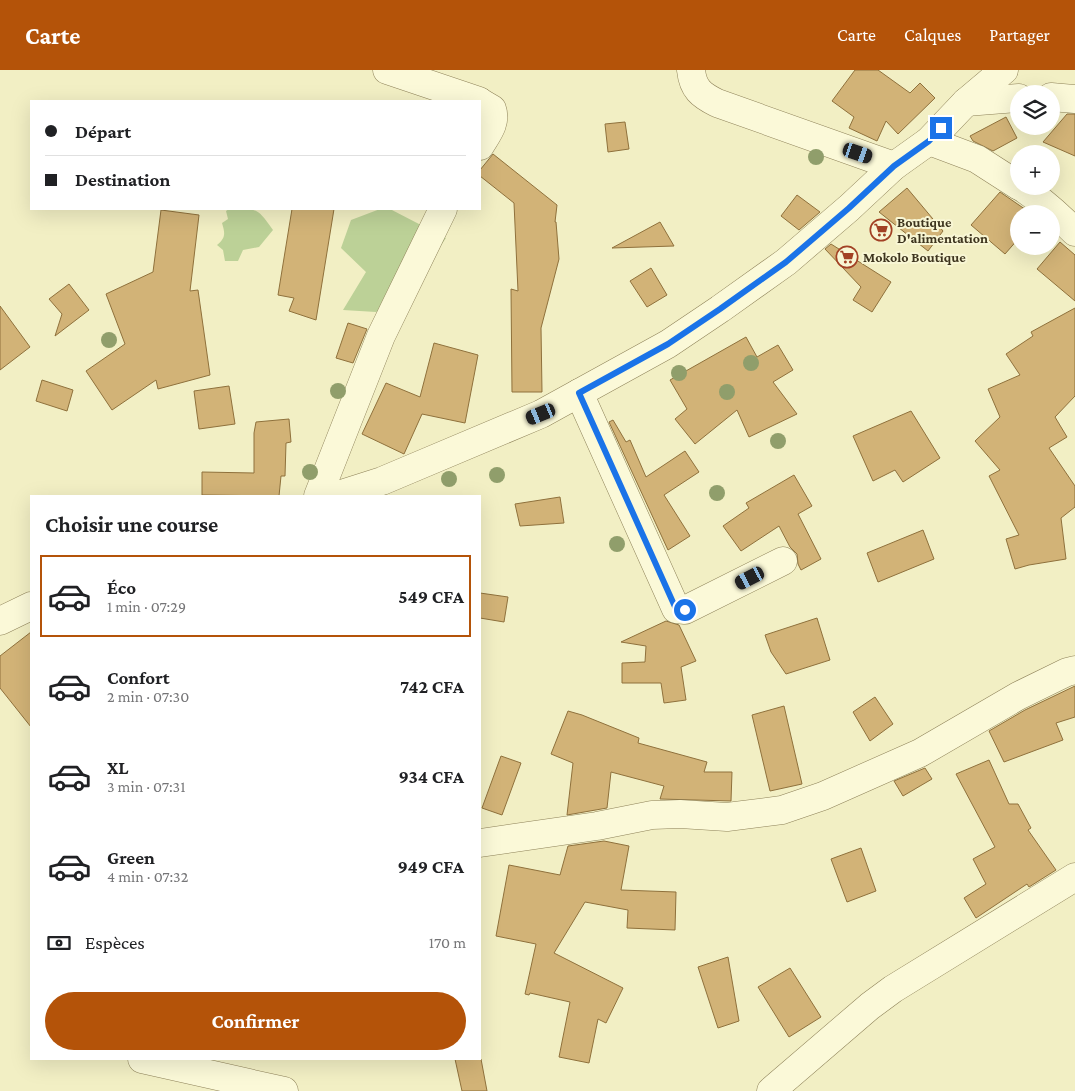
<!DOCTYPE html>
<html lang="fr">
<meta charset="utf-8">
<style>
body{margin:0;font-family:"Crimson Pro",serif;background:#f6f6f6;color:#202124;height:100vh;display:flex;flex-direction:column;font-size:19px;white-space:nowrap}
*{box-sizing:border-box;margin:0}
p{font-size:16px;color:#757577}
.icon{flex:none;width:28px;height:28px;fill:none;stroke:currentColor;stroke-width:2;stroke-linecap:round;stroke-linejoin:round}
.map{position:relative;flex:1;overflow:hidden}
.side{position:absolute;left:30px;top:425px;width:451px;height:565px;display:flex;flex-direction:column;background:#fff;border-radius:0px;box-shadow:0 5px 20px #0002}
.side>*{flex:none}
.top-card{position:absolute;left:30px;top:30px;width:451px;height:110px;border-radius:0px;box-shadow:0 5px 20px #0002;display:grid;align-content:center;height:110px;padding:0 15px;background:#fff}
.tools{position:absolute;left:1010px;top:15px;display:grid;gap:10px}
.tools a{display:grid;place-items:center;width:50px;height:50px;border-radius:50%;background:#fff;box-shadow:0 5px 20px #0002;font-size:25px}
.end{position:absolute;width:22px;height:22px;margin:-11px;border:6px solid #1a73e8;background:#fff;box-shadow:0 0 0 2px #fff}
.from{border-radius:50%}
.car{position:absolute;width:15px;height:30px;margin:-15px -8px;border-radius:6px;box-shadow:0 0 4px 1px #0007;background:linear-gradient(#222 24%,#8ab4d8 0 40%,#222 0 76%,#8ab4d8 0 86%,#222 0)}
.top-card b{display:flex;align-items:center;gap:18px;height:48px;font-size:19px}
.top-card b+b{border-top:1px solid #e0e0e0}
.top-card i{width:12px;height:12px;background:#202124}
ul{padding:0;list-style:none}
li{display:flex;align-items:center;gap:15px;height:82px;margin:0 10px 8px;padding:0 5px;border:2px solid transparent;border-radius:0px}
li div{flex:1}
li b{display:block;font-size:19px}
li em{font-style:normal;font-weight:700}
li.on{border-color:#b45309}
li>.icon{width:45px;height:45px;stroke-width:1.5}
h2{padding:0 15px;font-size:22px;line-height:60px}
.pay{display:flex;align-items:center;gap:12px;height:55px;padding:0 15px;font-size:19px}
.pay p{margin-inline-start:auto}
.button{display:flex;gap:10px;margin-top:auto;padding:10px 15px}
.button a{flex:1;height:58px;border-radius:30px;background:#b45309;color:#fff;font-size:20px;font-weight:700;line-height:58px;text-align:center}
header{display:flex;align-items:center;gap:30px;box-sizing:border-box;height:70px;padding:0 25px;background:#b45309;color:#fff}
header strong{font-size:24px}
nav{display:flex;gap:28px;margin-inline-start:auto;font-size:18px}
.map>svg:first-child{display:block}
.green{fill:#bcd197}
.building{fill:#d2b377;stroke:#8f713c}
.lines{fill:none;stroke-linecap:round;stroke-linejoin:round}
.minor-casing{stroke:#8e8259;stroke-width:29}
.minor{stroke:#fbf9d8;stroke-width:28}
.tree{fill:#909e6b}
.route{stroke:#1a73e8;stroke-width:6}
.labels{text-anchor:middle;stroke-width:4;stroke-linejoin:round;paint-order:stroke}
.poi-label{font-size:14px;font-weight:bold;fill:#3d341e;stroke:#f8f6d4;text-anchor:start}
</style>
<header>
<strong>Carte</strong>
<nav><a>Carte</a><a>Calques</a><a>Partager</a></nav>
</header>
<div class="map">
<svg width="1075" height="1021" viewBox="0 0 1075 1021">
<rect width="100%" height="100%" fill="#f2efc4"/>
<g class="green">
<path d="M229 139C257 139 256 136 273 160L259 177 243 180 238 191H225L223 180 217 175C226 168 225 163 222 153L228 149 226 141Z"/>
<polygon points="380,139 390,139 446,168 428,194 417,224 376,242 343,240 366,202 341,178 351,150"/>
</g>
<g class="building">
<polygon points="855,0 878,0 910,23 920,13 935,28 898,64 886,51 877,71 849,58 854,47 832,31"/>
<polygon points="1067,44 1075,44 1075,86 1043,72"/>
<polygon points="1006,47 1017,68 993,81 973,71 970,66"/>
<polygon points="625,52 629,79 608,82 605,54"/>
<polygon points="493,84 557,135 555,152 556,152 559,189 541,258 542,322 512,322 511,219 518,221 514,133 480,106 480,100"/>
<polygon points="907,118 943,161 928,181 879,142"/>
<polygon points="1000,122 1032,144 1019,144 1019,168 1005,184 971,155"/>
<polygon points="797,125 820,142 799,160 781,146"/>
<polygon points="292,139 334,139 316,250 289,241 294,228 278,225"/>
<polygon points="161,140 199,145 190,221 198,220 210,305 158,319 156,310 112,340 86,301 125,274 106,224 153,202"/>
<polygon points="660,152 674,176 612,178"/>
<polygon points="1060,172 1075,185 1075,231 1037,199"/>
<polygon points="831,174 891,212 872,242 853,230 861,217 825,179"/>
<polygon points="651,198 667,225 647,237 630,211"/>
<polygon points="69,214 89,240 55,266 62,244 49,229"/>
<polygon points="0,236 30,277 0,300"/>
<polygon points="1075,238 1075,326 1055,347 1067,367 1049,378 1075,416 1075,437 1061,448 1066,489 1029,495 1015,499 1006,469 1019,465 989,406 1000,400 975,371 1000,347 988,319 1020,305 1006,284 1033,266 1031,262"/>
<polygon points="348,253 367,259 353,293 336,288"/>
<polygon points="746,267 757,287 778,275 793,300 773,312 797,344 749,367 737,340 695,374 675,349 687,339 670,310"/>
<polygon points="434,273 478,285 465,353 422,344 404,384 362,364 386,313 420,327"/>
<polygon points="42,310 73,320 67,341 36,331"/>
<polygon points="229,316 235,354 199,359 194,321"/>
<polygon points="911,341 940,388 903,412 895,400 873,411 853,366"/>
<polygon points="289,349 291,372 286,373 285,406 281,406 279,426 202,425 202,402 254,403 254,363 256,352"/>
<polygon points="613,350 626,372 630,370 646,407 685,381 699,402 664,425 690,466 668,480 609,352"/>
<polygon points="794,405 812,436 798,444 821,489 801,500 798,494 797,484 790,477 779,456 741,481 723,456 749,438 746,433"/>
<polygon points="560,427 564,453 520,456 515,434"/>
<polygon points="923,460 934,489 878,512 867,483"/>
<polygon points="480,523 508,527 504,552 480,548"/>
<polygon points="817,548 830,590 786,604 771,582 765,565"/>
<polygon points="666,551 679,555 696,591 681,597 686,630 664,633 661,613 622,613 622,593 645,592 646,576 621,572"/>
<polygon points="31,562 31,657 0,618 0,586"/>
<polygon points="1075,616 1075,647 1056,653 1063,670 1004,692 989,661 1025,640"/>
<polygon points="875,627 893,654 870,671 853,642"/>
<polygon points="784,636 802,714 770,721 752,645"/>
<polygon points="568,641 582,645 639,668 638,673 707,692 704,702 732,702 731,731 660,729 664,716 611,702 607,738 567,745 573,693 551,684"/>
<polygon points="501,686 521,693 502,745 482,738"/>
<polygon points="989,690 1009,734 1018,734 1031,758 1028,760 1056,800 1029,817 1027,814 976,848 964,828 986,814 973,789 995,777 956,704"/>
<polygon points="925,698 932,709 903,726 894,711"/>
<polygon points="604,771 629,776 621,820 676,822 675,860 627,858 628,840 585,832 554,883 623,918 606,953 598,949 589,993 559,987 570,932 530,923 529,925 525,924 536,874 496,866 509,795 560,805 568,776"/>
<polygon points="861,778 876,821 847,832 831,789"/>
<polygon points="728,887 739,951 718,958 698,897"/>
<polygon points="790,898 821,947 789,967 758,917"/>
<polygon points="455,989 481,989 487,1021 462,1021"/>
</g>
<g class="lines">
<g class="minor-casing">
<g id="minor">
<polyline points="387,0 479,31"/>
<path d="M691 0C693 19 701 25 717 33L894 96"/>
<polyline points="1051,27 1075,29"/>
<path d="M480 32 492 39C497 53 487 64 480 76"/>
<polyline points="966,32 1019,28"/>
<polyline points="929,71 977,89 1019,116"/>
<path d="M1020 116C1040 129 1058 145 1075 162"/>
<polyline points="579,323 676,539 685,540 783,491"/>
<polyline points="318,426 381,266 443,139"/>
<polyline points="335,426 382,411 541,344 668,274 720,239 786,192 849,138 894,96 929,71 966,32 1004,0"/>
<polyline points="0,551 31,536"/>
<polyline points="480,773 597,756 652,745 680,744 727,747 782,740 823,726 920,683 1018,626 1067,602 1075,600"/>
<polyline points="142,989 284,1021"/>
<polyline points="771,1021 870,936 893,919 1075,807"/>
</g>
</g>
<use href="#minor" class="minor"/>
</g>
<g class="tree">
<circle cx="816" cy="87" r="8"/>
<circle cx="109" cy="270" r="8"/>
<circle cx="751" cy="293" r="8"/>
<circle cx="679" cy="303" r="8"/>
<circle cx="338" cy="321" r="8"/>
<circle cx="727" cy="322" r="8"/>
<circle cx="778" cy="371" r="8"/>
<circle cx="310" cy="402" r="8"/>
<circle cx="497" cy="405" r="8"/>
<circle cx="449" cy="409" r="8"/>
<circle cx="717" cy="423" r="8"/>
<circle cx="617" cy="474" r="8"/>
</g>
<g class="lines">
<polyline class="route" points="685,540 676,539 579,323 668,274 720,239 786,192 849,138 894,96 929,71 941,58"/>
</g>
<defs>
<g id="supermarket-ring" transform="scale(1.125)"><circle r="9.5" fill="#f8f6d4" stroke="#a24124" stroke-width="1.5"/><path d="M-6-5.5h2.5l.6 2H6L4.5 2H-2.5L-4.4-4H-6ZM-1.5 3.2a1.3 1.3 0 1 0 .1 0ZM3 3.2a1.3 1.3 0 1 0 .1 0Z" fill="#a24124"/></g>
</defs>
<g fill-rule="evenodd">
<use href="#supermarket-ring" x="881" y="160"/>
<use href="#supermarket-ring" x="847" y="187"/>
</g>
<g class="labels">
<g class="poi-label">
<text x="897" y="157">Boutique<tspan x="897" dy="16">D'alimentation</tspan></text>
<text x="863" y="192">Mokolo Boutique</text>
</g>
</g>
</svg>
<div class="tools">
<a><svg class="icon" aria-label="layers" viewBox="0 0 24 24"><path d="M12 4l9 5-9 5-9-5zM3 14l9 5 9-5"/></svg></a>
<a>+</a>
<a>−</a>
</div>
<i class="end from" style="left:685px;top:540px"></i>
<i class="end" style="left:941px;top:58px"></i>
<i class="car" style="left:858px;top:83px;rotate:109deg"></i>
<i class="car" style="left:541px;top:344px;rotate:248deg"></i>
<i class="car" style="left:750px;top:508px;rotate:243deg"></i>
<div class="top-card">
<b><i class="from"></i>Départ</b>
<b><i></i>Destination</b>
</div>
<section class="side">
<h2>Choisir une course</h2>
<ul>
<li class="on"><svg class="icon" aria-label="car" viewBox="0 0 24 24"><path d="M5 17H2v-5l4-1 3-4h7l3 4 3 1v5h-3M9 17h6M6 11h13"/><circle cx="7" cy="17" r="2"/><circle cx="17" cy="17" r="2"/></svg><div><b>Éco</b><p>1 min · 07:29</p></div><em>549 CFA</em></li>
<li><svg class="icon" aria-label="car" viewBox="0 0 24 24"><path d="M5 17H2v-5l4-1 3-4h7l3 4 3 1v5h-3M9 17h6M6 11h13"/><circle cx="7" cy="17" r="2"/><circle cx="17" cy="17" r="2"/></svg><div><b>Confort</b><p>2 min · 07:30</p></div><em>742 CFA</em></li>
<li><svg class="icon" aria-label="car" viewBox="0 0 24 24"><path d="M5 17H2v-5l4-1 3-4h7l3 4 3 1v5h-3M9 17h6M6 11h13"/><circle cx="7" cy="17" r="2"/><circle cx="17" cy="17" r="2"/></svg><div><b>XL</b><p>3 min · 07:31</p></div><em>934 CFA</em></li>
<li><svg class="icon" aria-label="car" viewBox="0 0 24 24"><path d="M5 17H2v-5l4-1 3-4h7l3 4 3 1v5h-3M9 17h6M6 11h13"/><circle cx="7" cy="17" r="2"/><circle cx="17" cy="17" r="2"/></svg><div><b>Green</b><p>4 min · 07:32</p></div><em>949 CFA</em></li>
</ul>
<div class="pay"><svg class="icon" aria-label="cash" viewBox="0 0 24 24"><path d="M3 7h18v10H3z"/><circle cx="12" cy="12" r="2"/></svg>Espèces<p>170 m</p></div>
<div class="button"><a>Confirmer</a></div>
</section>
</div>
